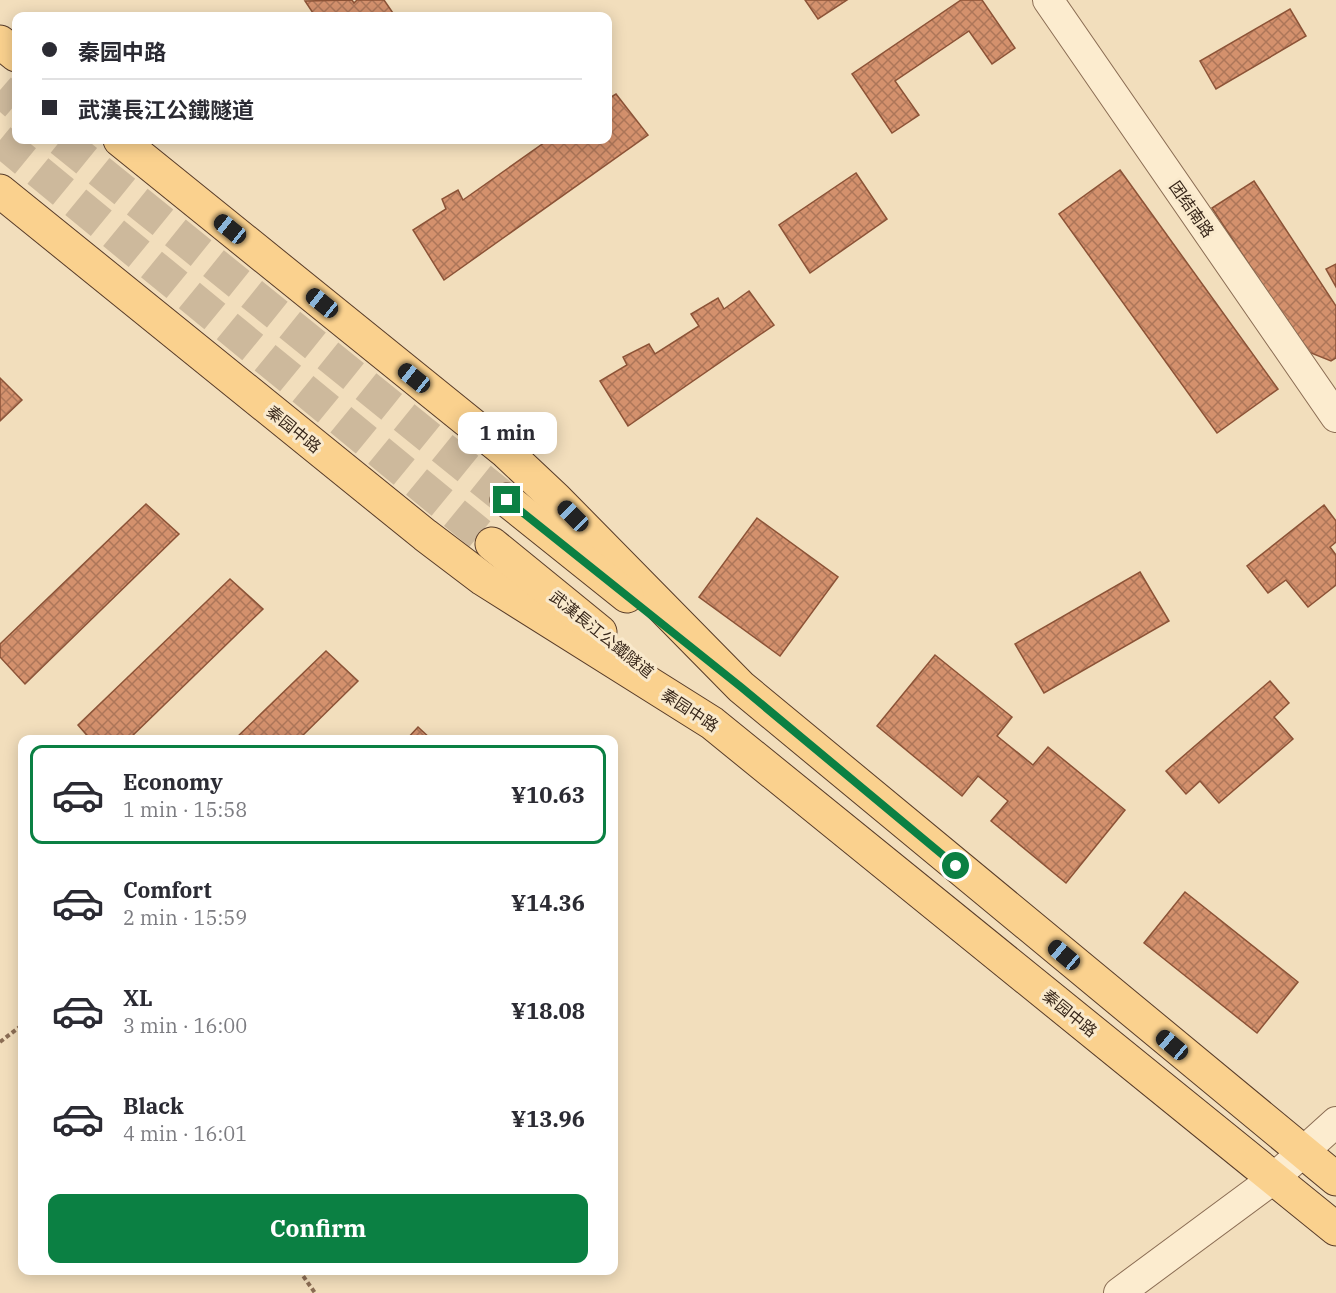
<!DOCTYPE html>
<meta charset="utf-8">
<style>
body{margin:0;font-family:"IBM Plex Serif","Noto Sans SC",serif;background:#f7f7f7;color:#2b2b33;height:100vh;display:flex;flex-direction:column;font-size:22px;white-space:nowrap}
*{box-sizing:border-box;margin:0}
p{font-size:20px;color:#7c7c81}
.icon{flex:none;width:33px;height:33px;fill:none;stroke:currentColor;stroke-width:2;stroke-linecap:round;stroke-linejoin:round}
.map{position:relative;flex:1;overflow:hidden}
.sheet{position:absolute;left:18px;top:735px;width:600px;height:540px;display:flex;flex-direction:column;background:#fff;border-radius:12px;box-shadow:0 3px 15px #0003}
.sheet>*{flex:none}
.hud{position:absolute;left:12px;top:12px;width:600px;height:132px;border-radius:12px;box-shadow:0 3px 15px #0003;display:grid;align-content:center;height:132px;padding:0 30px;background:#fff}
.end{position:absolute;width:27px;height:27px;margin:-14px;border:8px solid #0b8043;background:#fff;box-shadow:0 0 0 3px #fff}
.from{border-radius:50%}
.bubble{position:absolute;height:42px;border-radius:12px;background:#fff;box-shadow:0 3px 15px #0003;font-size:20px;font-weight:800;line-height:42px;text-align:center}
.car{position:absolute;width:18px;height:36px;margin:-18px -9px;border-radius:8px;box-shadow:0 0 4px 2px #0007;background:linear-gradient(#222 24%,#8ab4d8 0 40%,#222 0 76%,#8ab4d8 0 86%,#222 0)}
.hud b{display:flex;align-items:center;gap:21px;height:57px;font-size:22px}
.hud b+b{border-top:2px solid #e1e1e2}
.hud i{width:15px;height:15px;background:#2b2b33}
ul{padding:10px 0 0;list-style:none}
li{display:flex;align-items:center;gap:18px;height:99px;margin:0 12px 9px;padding:0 18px;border:3px solid transparent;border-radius:12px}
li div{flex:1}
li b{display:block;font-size:22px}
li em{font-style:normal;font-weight:800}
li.on{border-color:#0b8043}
li>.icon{width:54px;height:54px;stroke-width:1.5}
.primary-button{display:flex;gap:12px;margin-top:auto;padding:12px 30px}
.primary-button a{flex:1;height:69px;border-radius:12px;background:#0b8043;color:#fff;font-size:24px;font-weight:800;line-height:69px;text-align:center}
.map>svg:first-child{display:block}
.building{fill:url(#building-cross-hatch);stroke:#8c5337;stroke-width:1.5}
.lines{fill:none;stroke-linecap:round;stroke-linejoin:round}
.major-tunnel{stroke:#cdb99c;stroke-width:33;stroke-dasharray:33 16;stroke-linecap:butt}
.minor-casing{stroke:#8b6d54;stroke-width:32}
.major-casing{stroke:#583c29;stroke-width:35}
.path{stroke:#8b6d54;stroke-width:4;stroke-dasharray:4.5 3;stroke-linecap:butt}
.minor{stroke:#fceccf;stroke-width:30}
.major{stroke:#fad18e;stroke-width:33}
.route{stroke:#0b8043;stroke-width:8}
.labels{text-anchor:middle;stroke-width:6;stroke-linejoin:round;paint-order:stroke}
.street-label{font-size:16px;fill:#38271a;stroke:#f9e9cc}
</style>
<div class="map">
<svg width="1336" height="1293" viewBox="0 0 1336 1293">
<defs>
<pattern id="building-cross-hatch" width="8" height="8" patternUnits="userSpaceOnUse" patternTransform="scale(1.5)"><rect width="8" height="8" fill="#d4916d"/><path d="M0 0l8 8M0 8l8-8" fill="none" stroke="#ad7659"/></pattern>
</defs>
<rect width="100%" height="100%" fill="#f2debc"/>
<g class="building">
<polygon points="352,0 354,3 357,0 384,0 395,16 315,16 305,1"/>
<polygon points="805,0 847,0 818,19"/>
<polygon points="961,0 982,0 1015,48 992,64 969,31 895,81 919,115 892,133 852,74"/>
<polygon points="1290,9 1306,36 1216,89 1200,61"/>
<polygon points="616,94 648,135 444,280 413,230 446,209 442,199 458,190 463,200 548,140 608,140 608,99"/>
<polygon points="1120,170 1278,389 1217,433 1059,214"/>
<polygon points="856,173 887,219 810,273 779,225"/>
<polygon points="1254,181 1336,306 1336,358 1331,361 1306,351 1212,208"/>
<polygon points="1336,264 1336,287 1326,269"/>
<polygon points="749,291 774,325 628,426 600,381 627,365 623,357 649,344 655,354 699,326 691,314 718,298 724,309"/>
<polygon points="0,378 22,400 0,421"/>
<polygon points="146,504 179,534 25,684 0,657 0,644"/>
<polygon points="1324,505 1336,521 1336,542 1330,547 1336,555 1336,585 1308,607 1286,580 1268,593 1247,566"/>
<polygon points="757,518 838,577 780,656 699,597"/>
<polygon points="1140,572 1169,621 1044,693 1015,644"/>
<polygon points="230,579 263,609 128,740 91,740 78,725"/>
<polygon points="326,651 358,681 298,740 234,740"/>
<polygon points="935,655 1012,717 997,736 1033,765 1048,747 1125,810 1066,883 991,821 1008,801 978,776 962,796 877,726"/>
<polygon points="1270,681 1289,703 1274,717 1293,739 1219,803 1200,781 1186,794 1166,771"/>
<polygon points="418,727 432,740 406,740"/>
<polygon points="1185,892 1298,982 1257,1033 1144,943"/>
</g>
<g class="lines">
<g class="major-tunnel">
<polyline points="0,90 16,104"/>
<polyline points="0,140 492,544"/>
<polyline points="61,140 507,500"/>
</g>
<g class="minor-casing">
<g id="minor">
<polyline points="1048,0 1336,417"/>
<polyline points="1119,1293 1273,1179 1336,1122"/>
</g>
</g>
<g class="major-casing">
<g id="major">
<polyline points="0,42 16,55"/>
<polyline points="120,140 506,452 556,499 741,687 1336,1179"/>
<polyline points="0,191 425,535 483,579 712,723 1336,1229"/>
<polyline points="507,500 627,596"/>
<polyline points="492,544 600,632"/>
</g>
</g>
<g class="path">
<polyline points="0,1042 22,1025"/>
<polyline points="299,1270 315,1293"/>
</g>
<use href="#minor" class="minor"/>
<use href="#major" class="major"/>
</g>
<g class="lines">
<polyline class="route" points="507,500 741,687 956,866"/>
</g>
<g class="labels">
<g class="street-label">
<text transform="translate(1192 209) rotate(55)" y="6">团结南路</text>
<text transform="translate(294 429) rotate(39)" y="6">秦园中路</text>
<text transform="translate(602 634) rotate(39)" y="6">武漢長江公鐵隧道</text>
<text transform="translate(690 710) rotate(33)" y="6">秦园中路</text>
<text transform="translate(1070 1013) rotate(39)" y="6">秦园中路</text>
</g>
</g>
</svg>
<i class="end from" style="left:956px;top:866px"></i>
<i class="end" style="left:507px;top:500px"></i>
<div class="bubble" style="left:458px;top:412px;width:99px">1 min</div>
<i class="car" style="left:230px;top:229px;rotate:309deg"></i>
<i class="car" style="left:322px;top:303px;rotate:309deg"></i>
<i class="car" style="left:414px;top:378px;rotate:309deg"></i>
<i class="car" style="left:573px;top:516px;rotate:315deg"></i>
<i class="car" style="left:1064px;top:955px;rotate:310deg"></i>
<i class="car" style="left:1172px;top:1045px;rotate:310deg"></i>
<div class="hud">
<b><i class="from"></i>秦园中路</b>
<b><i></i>武漢長江公鐵隧道</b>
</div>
<section class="sheet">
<ul>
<li class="on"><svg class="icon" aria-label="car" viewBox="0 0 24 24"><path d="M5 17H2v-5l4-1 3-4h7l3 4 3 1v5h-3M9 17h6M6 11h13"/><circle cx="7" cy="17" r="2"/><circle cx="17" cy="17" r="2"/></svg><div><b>Economy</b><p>1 min · 15:58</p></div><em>¥10.63</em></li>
<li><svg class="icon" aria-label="car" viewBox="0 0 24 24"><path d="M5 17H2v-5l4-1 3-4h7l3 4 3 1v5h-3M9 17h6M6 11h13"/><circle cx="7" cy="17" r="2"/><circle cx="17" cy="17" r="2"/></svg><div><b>Comfort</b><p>2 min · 15:59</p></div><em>¥14.36</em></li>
<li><svg class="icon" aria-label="car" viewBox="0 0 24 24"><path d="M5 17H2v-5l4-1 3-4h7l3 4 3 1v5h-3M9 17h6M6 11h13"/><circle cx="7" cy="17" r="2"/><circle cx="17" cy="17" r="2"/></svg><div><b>XL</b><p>3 min · 16:00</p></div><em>¥18.08</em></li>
<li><svg class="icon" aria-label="car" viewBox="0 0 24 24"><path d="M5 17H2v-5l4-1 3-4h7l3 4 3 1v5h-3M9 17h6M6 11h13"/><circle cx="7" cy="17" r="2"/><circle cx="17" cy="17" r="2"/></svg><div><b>Black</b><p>4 min · 16:01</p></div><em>¥13.96</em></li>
</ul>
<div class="primary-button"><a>Confirm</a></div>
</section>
</div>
